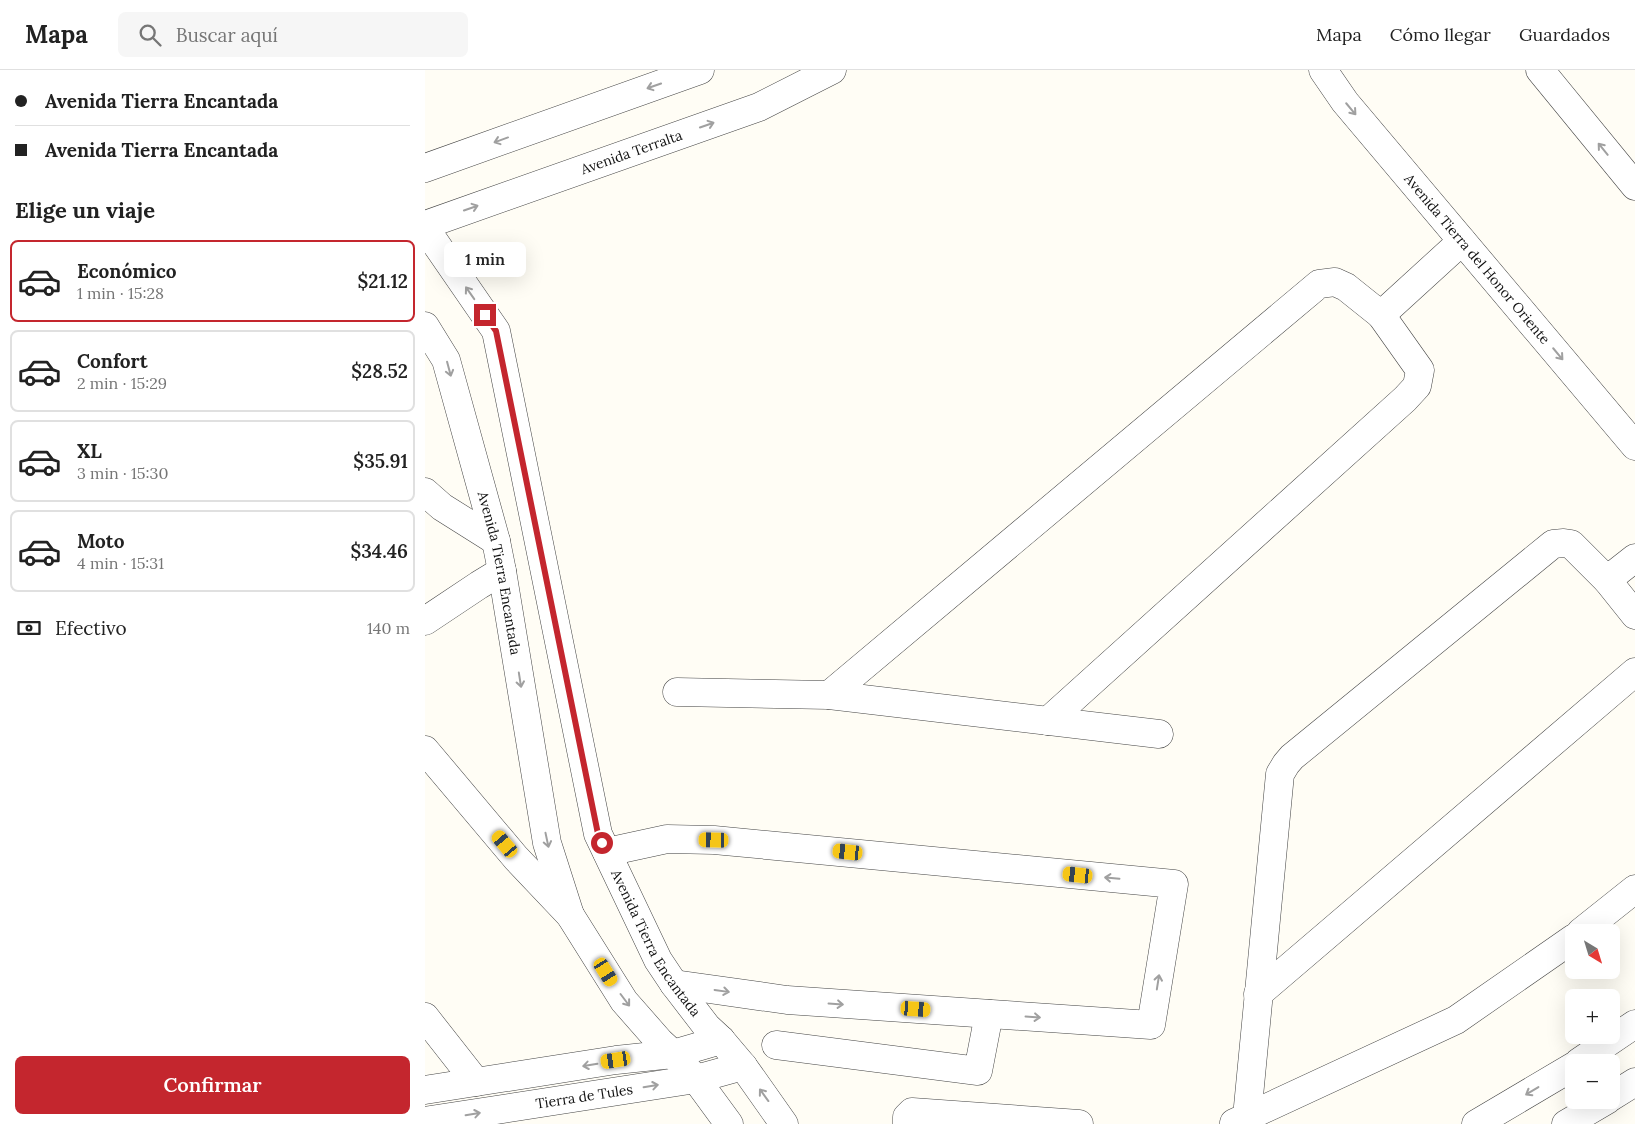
<!DOCTYPE html>
<html lang="es">
<meta charset="utf-8">
<style>
body{margin:0;font-family:Lora,serif;background:#f6f6f6;color:#222;height:100vh;display:flex;flex-direction:column;font-size:19px;white-space:nowrap}
*{box-sizing:border-box;margin:0}
p{font-size:16px;color:#767676}
.icon{flex:none;width:28px;height:28px;fill:none;stroke:currentColor;stroke-width:2;stroke-linecap:round;stroke-linejoin:round}
.map{position:relative;flex:1;overflow:hidden}
.panel{display:flex;flex-direction:column;background:#fff;width:425px}
.panel>*{flex:none}
.hud{display:grid;align-content:center;height:110px;padding:0 15px;background:#fff}
.needle{width:32px;rotate:142deg}
.tools{position:absolute;left:1140px;top:854px;display:grid;gap:10px}
.tools a{display:grid;place-items:center;width:55px;height:55px;border-radius:8px;background:#fff;box-shadow:0 5px 20px #0002;font-size:25px}
.end{position:absolute;width:22px;height:22px;margin:-11px;border:6px solid #c4262e;background:#fff;box-shadow:0 0 0 2px #fff}
.from{border-radius:50%}
.bubble{position:absolute;height:35px;border-radius:8px;background:#fff;box-shadow:0 5px 20px #0002;font-size:16px;font-weight:600;line-height:35px;text-align:center}
.car{position:absolute;width:15px;height:30px;margin:-15px -8px;border-radius:6px;box-shadow:0 0 4px 1px #0007;background:linear-gradient(#f5c518 24%,#345 0 40%,#f5c518 0 76%,#345 0 86%,#f5c518 0)}
.hud b{display:flex;align-items:center;gap:18px;height:48px;font-size:19px}
.hud b+b{border-top:1px solid #e0e0e0}
.hud i{width:12px;height:12px;background:#222}
ul{padding:0;list-style:none}
li{display:flex;align-items:center;gap:15px;height:82px;margin:0 10px 8px;padding:0 5px;border:2px solid #e0e0e0;border-radius:8px}
li div{flex:1}
li b{display:block;font-size:19px}
li em{font-style:normal;font-weight:600}
li.on{border-color:#c4262e}
li>.icon{width:45px;height:45px;stroke-width:1.5}
h2{padding:0 15px;font-size:22px;line-height:60px}
.pay{display:flex;align-items:center;gap:12px;height:55px;padding:0 15px;font-size:19px}
.pay p{margin-inline-start:auto}
.button{display:flex;gap:10px;margin-top:auto;padding:10px 15px}
.button a{flex:1;height:58px;border-radius:8px;background:#c4262e;color:#fff;font-size:20px;font-weight:600;line-height:58px;text-align:center}
header{display:flex;align-items:center;gap:30px;box-sizing:border-box;height:70px;padding:0 25px;background:#fff;border-bottom:1px solid #e0e0e0}
header strong{font-size:24px}
nav{display:flex;gap:28px;margin-inline-start:auto;font-size:18px}
.search{width:350px;height:45px;background:#f6f6f6;display:flex;align-items:center;gap:12px;box-sizing:border-box;padding:0 18px;border-radius:8px;color:#767676;font-size:19px}
main{display:flex;flex:1;min-height:0}
.map>svg:first-child{display:block}
.lines{fill:none;stroke-linecap:round;stroke-linejoin:round}
.minor-casing{stroke:#444;stroke-width:29}
.minor{stroke:#fff;stroke-width:28}
.oneway{stroke:#a0a0a0}
.route{stroke:#c4262e;stroke-width:6}
.labels{text-anchor:middle;stroke-width:5;stroke-linejoin:round;paint-order:stroke}
.street-label{font-size:14px;fill:#111;stroke:#fff}
</style>
<header>
<strong>Mapa</strong>
<div class="search"><svg class="icon" aria-label="search" viewBox="0 0 24 24"><circle cx="10" cy="10" r="6"/><path d="M15 15l6 6"/></svg>Buscar aquí</div>
<nav><a>Mapa</a><a>Cómo llegar</a><a>Guardados</a></nav>
</header>
<main>
<section class="panel">
<div class="hud">
<b><i class="from"></i>Avenida Tierra Encantada</b>
<b><i></i>Avenida Tierra Encantada</b>
</div>
<h2>Elige un viaje</h2>
<ul>
<li class="on"><svg class="icon" aria-label="car" viewBox="0 0 24 24"><path d="M5 17H2v-5l4-1 3-4h7l3 4 3 1v5h-3M9 17h6M6 11h13"/><circle cx="7" cy="17" r="2"/><circle cx="17" cy="17" r="2"/></svg><div><b>Económico</b><p>1 min · 15:28</p></div><em>$21.12</em></li>
<li><svg class="icon" aria-label="car" viewBox="0 0 24 24"><path d="M5 17H2v-5l4-1 3-4h7l3 4 3 1v5h-3M9 17h6M6 11h13"/><circle cx="7" cy="17" r="2"/><circle cx="17" cy="17" r="2"/></svg><div><b>Confort</b><p>2 min · 15:29</p></div><em>$28.52</em></li>
<li><svg class="icon" aria-label="car" viewBox="0 0 24 24"><path d="M5 17H2v-5l4-1 3-4h7l3 4 3 1v5h-3M9 17h6M6 11h13"/><circle cx="7" cy="17" r="2"/><circle cx="17" cy="17" r="2"/></svg><div><b>XL</b><p>3 min · 15:30</p></div><em>$35.91</em></li>
<li><svg class="icon" aria-label="car" viewBox="0 0 24 24"><path d="M5 17H2v-5l4-1 3-4h7l3 4 3 1v5h-3M9 17h6M6 11h13"/><circle cx="7" cy="17" r="2"/><circle cx="17" cy="17" r="2"/></svg><div><b>Moto</b><p>4 min · 15:31</p></div><em>$34.46</em></li>
</ul>
<div class="pay"><svg class="icon" aria-label="cash" viewBox="0 0 24 24"><path d="M3 7h18v10H3z"/><circle cx="12" cy="12" r="2"/></svg>Efectivo<p>140 m</p></div>
<div class="button"><a>Confirmar</a></div>
</section>
<div class="map">
<svg width="1210" height="1054" viewBox="0 0 1210 1054">
<rect width="100%" height="100%" fill="#fffdf5"/>
<g class="lines">
<g class="minor-casing">
<g id="minor">
<path id="s1" d="M898 0 920 32 1210 376"/>
<polyline points="1115,0 1210,116"/>
<polyline points="0,98 275,0"/>
<path id="s2" d="M0 155 334 37 407 0"/>
<path id="s3" d="M0 158 71 261 173 764 233 890 249 914 282 957 296 970 318 996 359 1054"/>
<path id="s4" d="M0 256 21 290 71 471 77 501 122 773 145 845"/>
<polyline points="0,422 17,437 71,471"/>
<polyline points="1182,510 1210,545"/>
<polyline points="0,551 54,515 77,501"/>
<polyline points="252,622 404,625 734,664"/>
<polyline points="404,625 894,214 910,212 921,217 956,245 1037,171"/>
<polyline points="623,651 980,329 992,316 995,300 956,245"/>
<polyline points="0,680 91,788 145,845 199,931 235,972 248,984 271,1009 304,1054"/>
<polyline points="182,782 242,769 289,770 749,814 726,955 362,930 249,914"/>
<polyline points="1156,862 1210,819"/>
<polyline points="833,924 1210,602"/>
<polyline points="0,947 51,1012"/>
<polyline points="351,975 553,1001 564,944"/>
<polyline points="1154,992 1210,954"/>
<polyline points="0,1020 191,990 248,984 296,970"/>
<polyline points="1186,1027 1210,1012"/>
<polyline points="822,1047 855,704 861,694 867,687 1128,474 1139,473 1146,474 1182,510 1210,488"/>
<path id="s5" d="M0 1051 271 1009 318 996"/>
<polyline points="809,1053 1031,950 1149,868"/>
<polyline points="482,1054 482,1047 487,1042 654,1054"/>
<polyline points="1051,1054 1149,996"/>
<polyline points="1141,1054 1182,1030"/>
</g>
</g>
<use href="#minor" class="minor"/>
</g>
<defs><path id="oneway-shaft" d="M-6 0H5M1.5-3L5.5 0L1.5 3" fill="none" stroke-width="1.6" stroke-linecap="round" stroke-linejoin="round" transform="scale(1.25)"/></defs>
<g class="oneway">
<use href="#oneway-shaft" transform="translate(229 16) rotate(161)"/>
<use href="#oneway-shaft" transform="translate(926 39) rotate(50)"/>
<use href="#oneway-shaft" transform="translate(282 55) rotate(-19)"/>
<use href="#oneway-shaft" transform="translate(76 70) rotate(160)"/>
<use href="#oneway-shaft" transform="translate(1178 79) rotate(-129)"/>
<use href="#oneway-shaft" transform="translate(46 138) rotate(-19)"/>
<use href="#oneway-shaft" transform="translate(45 223) rotate(-125)"/>
<use href="#oneway-shaft" transform="translate(1133 284) rotate(50)"/>
<use href="#oneway-shaft" transform="translate(24 299) rotate(75)"/>
<use href="#oneway-shaft" transform="translate(95 610) rotate(81)"/>
<use href="#oneway-shaft" transform="translate(122 770) rotate(78)"/>
<use href="#oneway-shaft" transform="translate(687 808) rotate(-175)"/>
<use href="#oneway-shaft" transform="translate(733 912) rotate(-81)"/>
<use href="#oneway-shaft" transform="translate(297 921) rotate(8)"/>
<use href="#oneway-shaft" transform="translate(200 930) rotate(53)"/>
<use href="#oneway-shaft" transform="translate(411 934) rotate(4)"/>
<use href="#oneway-shaft" transform="translate(608 947) rotate(4)"/>
<use href="#oneway-shaft" transform="translate(165 995) rotate(171)"/>
<use href="#oneway-shaft" transform="translate(226 1016) rotate(-9)"/>
<use href="#oneway-shaft" transform="translate(1107 1021) rotate(149)"/>
<use href="#oneway-shaft" transform="translate(339 1025) rotate(-126)"/>
<use href="#oneway-shaft" transform="translate(48 1044) rotate(-9)"/>
</g>
<g class="lines">
<polyline class="route" points="60,245 71,261 173,764 177,773"/>
</g>
<g class="labels">
<g class="street-label">
<text dy="5" stroke="none"><textPath href="#s2" startOffset="219">Avenida Terralta</textPath></text>
<text dy="5" stroke="none"><textPath href="#s1" startOffset="244">Avenida Tierra del Honor Oriente</textPath></text>
<text dy="5" stroke="none"><textPath href="#s4" startOffset="260">Avenida Tierra Encantada</textPath></text>
<text dy="5" stroke="none"><textPath href="#s3" startOffset="762">Avenida Tierra Encantada</textPath></text>
<text dy="5" stroke="none"><textPath href="#s5" startOffset="161">Tierra de Tules</textPath></text>
</g>
</g>
</svg>
<div class="tools">
<a><svg class="needle" viewBox="-14 -14 28 28"><path d="M0-13l5 13h-10z" fill="#e53935"/><path d="M0 13l5-13h-10z" fill="#767676"/></svg></a>
<a>+</a>
<a>−</a>
</div>
<i class="end from" style="left:177px;top:773px"></i>
<i class="end" style="left:60px;top:245px"></i>
<div class="bubble" style="left:19px;top:172px;width:82px">1 min</div>
<i class="car" style="left:289px;top:770px;rotate:271deg"></i>
<i class="car" style="left:80px;top:774px;rotate:320deg"></i>
<i class="car" style="left:423px;top:782px;rotate:276deg"></i>
<i class="car" style="left:653px;top:805px;rotate:276deg"></i>
<i class="car" style="left:181px;top:902px;rotate:148deg"></i>
<i class="car" style="left:491px;top:939px;rotate:94deg"></i>
<i class="car" style="left:191px;top:990px;rotate:261deg"></i>
</div>
</main>
